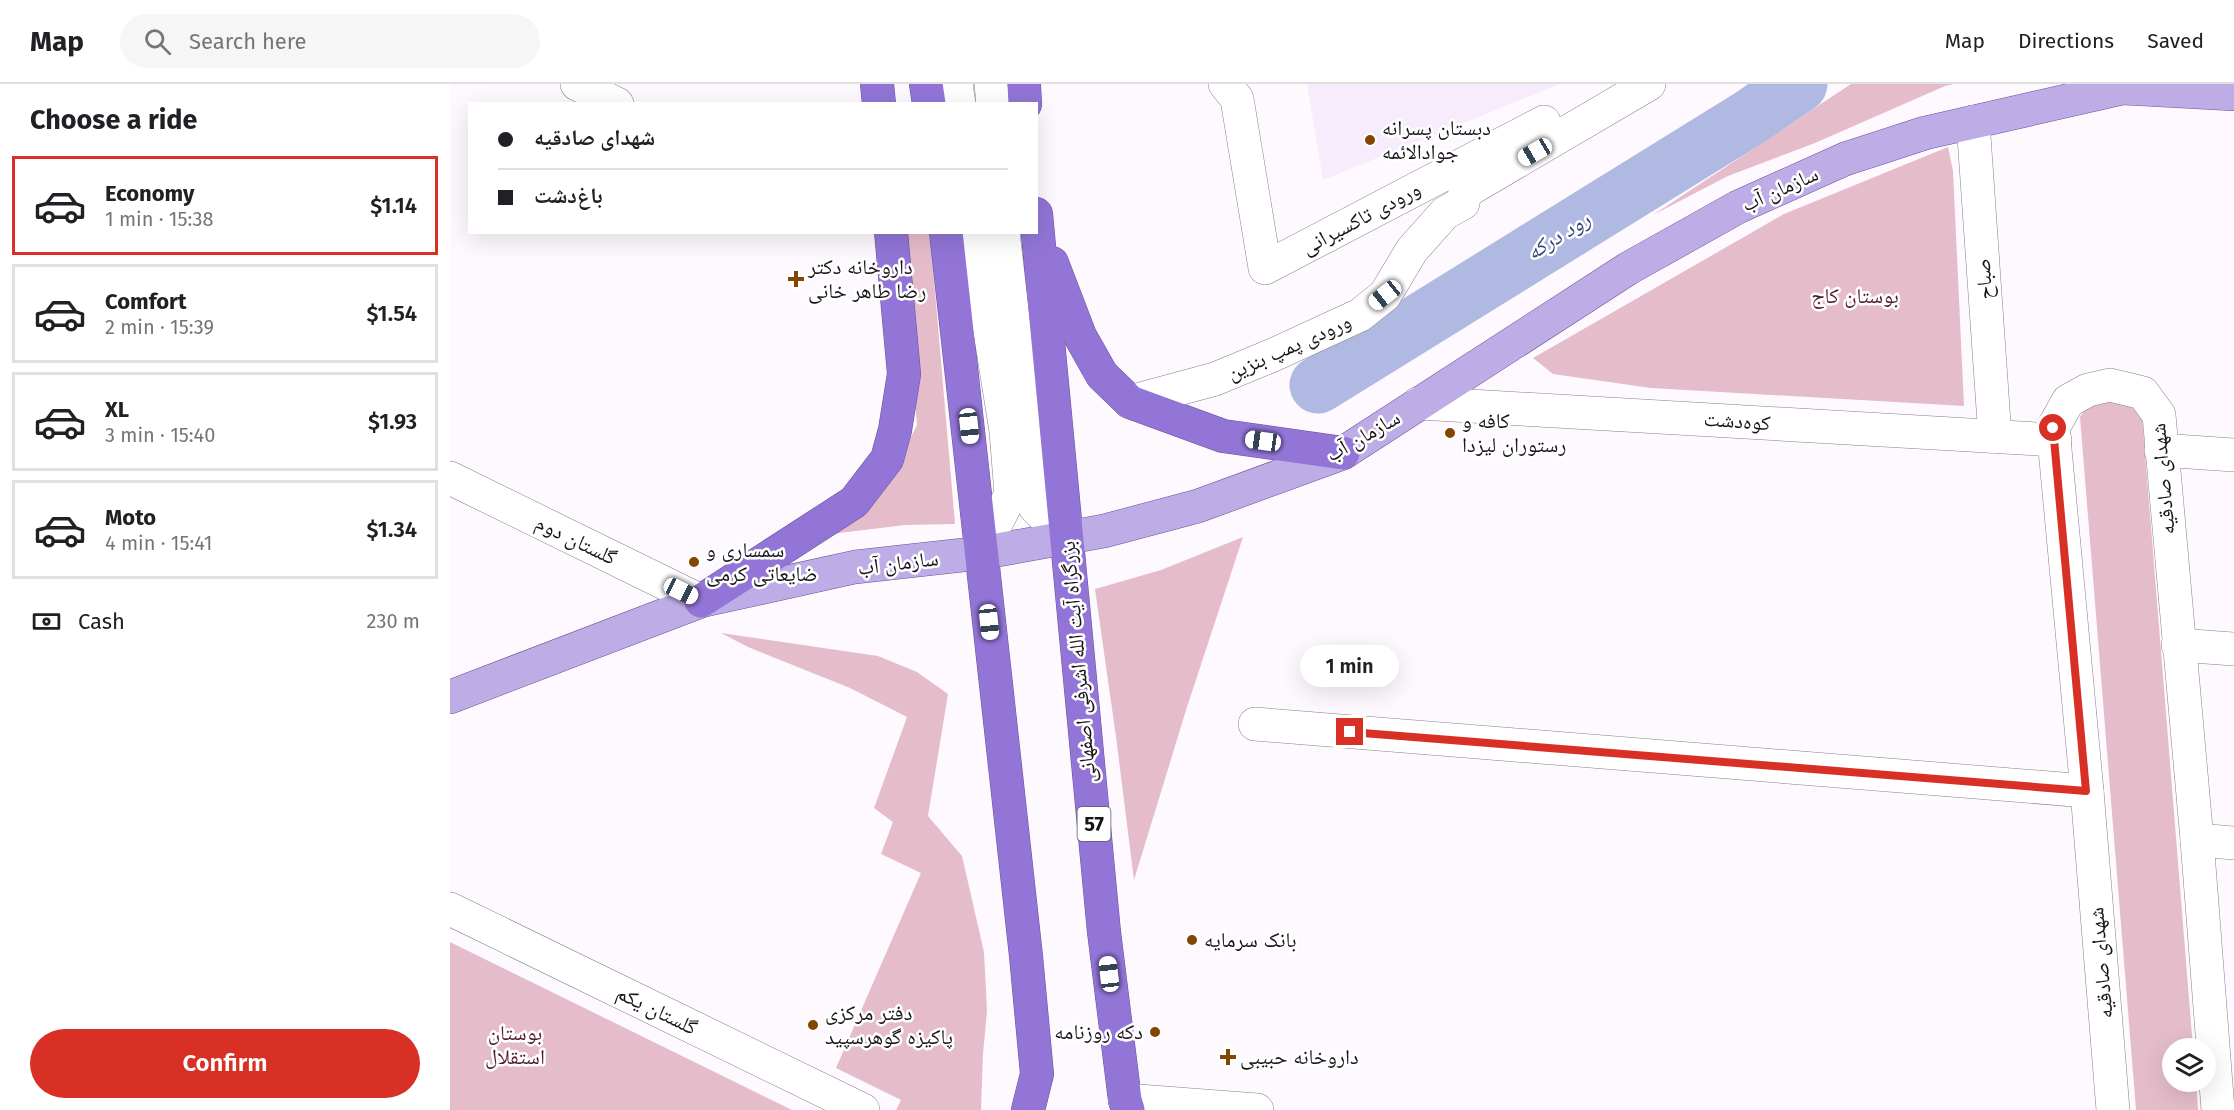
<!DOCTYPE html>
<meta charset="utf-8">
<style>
body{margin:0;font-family:"Fira Sans","Noto Naskh Arabic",sans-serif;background:#f6f6f6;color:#202124;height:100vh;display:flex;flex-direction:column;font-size:22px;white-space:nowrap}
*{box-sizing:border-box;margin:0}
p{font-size:20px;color:#757577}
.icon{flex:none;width:33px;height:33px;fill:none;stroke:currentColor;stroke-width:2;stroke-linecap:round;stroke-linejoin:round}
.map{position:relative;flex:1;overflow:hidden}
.side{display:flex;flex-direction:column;background:#fff;width:450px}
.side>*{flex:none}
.banner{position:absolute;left:18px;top:18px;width:570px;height:132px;border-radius:0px;box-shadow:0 6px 24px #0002;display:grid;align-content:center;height:132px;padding:0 30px;background:#fff}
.buttons{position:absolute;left:1712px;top:954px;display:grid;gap:12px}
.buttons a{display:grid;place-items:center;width:54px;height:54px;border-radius:50%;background:#fff;box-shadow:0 6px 24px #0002;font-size:30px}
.end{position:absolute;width:27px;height:27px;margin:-14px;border:8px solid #d93025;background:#fff;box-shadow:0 0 0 3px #fff}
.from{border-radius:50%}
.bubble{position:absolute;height:42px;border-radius:21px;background:#fff;box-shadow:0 6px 24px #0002;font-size:20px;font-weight:600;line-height:42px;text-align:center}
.car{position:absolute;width:18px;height:36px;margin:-18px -9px;border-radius:8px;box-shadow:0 0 4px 2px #0007;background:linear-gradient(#fff 24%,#345 0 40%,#fff 0 76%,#345 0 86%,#fff 0)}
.banner b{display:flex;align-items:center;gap:21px;height:57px;font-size:22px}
.banner b+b{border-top:2px solid #e0e0e0}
.banner i{width:15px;height:15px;background:#202124}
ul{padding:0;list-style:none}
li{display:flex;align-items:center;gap:18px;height:99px;margin:0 12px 9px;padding:0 18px;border:3px solid #e0e0e0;border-radius:0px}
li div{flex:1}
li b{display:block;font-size:22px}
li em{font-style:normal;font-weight:600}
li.current{border-color:#d93025}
li>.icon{width:54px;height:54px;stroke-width:1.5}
h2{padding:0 30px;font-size:27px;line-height:72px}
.pay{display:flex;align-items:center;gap:15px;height:66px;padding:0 30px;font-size:22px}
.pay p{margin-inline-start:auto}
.action{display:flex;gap:12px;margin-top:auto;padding:12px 30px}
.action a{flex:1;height:69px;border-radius:36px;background:#d93025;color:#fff;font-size:24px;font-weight:600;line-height:69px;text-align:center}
header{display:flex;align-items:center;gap:36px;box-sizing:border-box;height:84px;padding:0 30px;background:#fff;border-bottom:2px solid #e0e0e0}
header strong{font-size:28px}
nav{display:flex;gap:33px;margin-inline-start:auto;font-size:21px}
.search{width:420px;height:54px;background:#f6f6f6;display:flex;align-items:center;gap:15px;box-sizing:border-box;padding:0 21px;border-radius:33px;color:#757577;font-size:22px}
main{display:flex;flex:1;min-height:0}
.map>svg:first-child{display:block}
.built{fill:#f7ecfc}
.green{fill:#e5bdca}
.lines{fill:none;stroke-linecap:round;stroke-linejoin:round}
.river{stroke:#b0b9e1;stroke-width:57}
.minor-casing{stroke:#868088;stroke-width:34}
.major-casing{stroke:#675394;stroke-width:34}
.highway-casing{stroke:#675394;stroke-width:34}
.minor{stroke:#fff;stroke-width:33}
.major{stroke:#beace7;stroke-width:33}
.highway{stroke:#9275d7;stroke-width:33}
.route{stroke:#d93025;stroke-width:8}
.poi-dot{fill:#824600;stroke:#fff;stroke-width:2}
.labels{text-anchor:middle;stroke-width:5;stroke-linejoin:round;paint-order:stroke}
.shield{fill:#fff;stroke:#5d5b5e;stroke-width:1.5}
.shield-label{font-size:20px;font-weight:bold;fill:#181519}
.poi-label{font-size:21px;fill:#181519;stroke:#fff;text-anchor:start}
.street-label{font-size:21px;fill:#181519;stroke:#fff}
.park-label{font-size:21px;fill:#501930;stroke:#fff}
.water-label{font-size:22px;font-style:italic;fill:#394275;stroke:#fff}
</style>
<header>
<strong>Map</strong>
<div class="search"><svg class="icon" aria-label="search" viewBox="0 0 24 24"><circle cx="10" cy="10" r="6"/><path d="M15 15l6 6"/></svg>Search here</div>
<nav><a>Map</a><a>Directions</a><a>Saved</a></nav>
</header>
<main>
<section class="side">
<h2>Choose a ride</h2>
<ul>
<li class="current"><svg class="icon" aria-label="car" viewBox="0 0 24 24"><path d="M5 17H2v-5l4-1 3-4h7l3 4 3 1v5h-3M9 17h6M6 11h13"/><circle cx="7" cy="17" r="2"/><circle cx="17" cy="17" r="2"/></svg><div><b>Economy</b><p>1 min · 15:38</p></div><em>$1.14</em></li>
<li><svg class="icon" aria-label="car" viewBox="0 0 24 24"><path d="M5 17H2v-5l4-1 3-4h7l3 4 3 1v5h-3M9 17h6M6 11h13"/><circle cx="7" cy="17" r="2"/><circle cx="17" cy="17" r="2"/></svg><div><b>Comfort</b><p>2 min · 15:39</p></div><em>$1.54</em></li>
<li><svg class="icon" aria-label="car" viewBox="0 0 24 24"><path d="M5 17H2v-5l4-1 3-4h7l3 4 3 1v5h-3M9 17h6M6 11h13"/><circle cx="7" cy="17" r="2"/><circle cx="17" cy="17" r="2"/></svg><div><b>XL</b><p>3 min · 15:40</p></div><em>$1.93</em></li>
<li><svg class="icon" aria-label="car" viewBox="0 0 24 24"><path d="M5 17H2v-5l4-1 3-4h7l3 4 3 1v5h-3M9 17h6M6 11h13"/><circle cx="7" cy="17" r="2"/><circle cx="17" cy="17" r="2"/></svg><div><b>Moto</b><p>4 min · 15:41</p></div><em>$1.34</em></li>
</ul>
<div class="pay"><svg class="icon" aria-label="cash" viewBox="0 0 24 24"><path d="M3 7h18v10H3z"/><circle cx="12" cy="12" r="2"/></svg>Cash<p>230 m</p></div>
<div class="action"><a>Confirm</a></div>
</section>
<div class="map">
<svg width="1784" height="1026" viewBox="0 0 1784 1026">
<rect width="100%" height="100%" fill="#fdf9ff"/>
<polygon class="built" points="857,0 1110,0 873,96"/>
<g class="green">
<polygon points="1401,0 1504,0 1495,2 1365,59 1278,92 1203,131"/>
<polygon points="1498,63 1503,87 1514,322 1201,304 1103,290 1083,274 1334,130"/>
<polygon points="449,149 480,149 505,440 455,441 373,451 439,396 467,341"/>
<polygon points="1644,312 1691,319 1743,964 1722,964 1722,998 1746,998 1748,1026 1686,1026 1630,333"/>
<polygon points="793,453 737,623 684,796 666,653 645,505 711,486"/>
<polygon points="271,549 428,572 467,588 498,610 478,732 512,772 534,868 537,927 533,970 531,1026 446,1026 451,1016 386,984 471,789 431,770 443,738 424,724 457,633 400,604 298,563"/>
<polygon points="0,858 342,1026 0,1026"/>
</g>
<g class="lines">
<polyline class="river" points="868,301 1299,34 1349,0"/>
<g class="minor-casing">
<g id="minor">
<polyline points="127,0 167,20"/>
<polyline points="506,0 509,20"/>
<polyline points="541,0 543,20"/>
<polyline points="775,0 787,15 815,184 1094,38"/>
<polyline points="1523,38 1545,353"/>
<polyline points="524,148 556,347 561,410 531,469"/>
<polyline points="553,148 585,423 616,454"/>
<polyline points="680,318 765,295 823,271 910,231 935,211 962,166 995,129 1013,119 1015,108 1199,0"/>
<polyline points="969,319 1605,356"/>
<polyline points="1711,366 1784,371"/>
<polyline points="0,394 251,517"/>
<polyline points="1728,561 1784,565"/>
<polyline points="805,640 1637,707"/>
<polyline points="1747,756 1784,759"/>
<polyline points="0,825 413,1026"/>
<polyline points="675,1016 807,1026"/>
<polyline points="1663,1026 1637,707 1603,344 1618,317 1638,306 1660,301 1693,309 1709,331 1747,756 1768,1026"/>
</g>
</g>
<g class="major-casing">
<polyline id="major" points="0,613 251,517 405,483 531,469 654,447 748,422 893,369 1179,184 1288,123 1395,75 1475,49 1673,4 1784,10"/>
</g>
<g class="highway-casing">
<g id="highway">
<polyline points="427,0 429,20"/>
<polyline points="476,0 479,20"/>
<polyline points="574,0 575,20"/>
<polyline points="586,130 654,848 675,1016 678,1026"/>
<polyline points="496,148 576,872 587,990 578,1026"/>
<polyline points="602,179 630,252 652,291 680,318 773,352 893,369"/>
<polyline points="251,517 404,418 437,375 445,346 454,290 441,148"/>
</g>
</g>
<use href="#minor" class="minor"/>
<use href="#major" class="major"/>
<use href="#highway" class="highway"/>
</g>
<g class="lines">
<polyline class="route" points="900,648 1636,707 1603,344"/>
</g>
<g class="poi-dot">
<circle cx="920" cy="56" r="6"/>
<path d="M343 186h6v6h6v6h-6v6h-6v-6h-6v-6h6z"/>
<circle cx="1000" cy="349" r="6"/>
<circle cx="244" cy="478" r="6"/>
<circle cx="742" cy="856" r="6"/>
<circle cx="363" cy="941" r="6"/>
<circle cx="705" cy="948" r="6"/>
<path d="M775 964h6v6h6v6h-6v6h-6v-6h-6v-6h6z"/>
</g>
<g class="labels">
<rect class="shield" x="627.5" y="723" width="33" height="34" rx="4.5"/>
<g class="shield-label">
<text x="644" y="747">57</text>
</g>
<g class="poi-label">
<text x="932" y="51">دبستان پسرانه<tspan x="932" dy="24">جوادالائمه</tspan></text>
<text x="358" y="190">داروخانه دکتر<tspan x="358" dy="24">رضا طاهر خانی</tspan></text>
<text x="1012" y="344">کافه و<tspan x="1012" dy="24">رستوران لیزدا</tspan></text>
<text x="256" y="473">سمساری و<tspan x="256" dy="24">ضایعاتی کرمی</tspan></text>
<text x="754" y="863">بانک سرمایه</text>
<text x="375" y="936">دفتر مرکزی<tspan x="375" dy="24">پاکیزه گوهرسپید</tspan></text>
<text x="693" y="955" text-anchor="end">دکه روزنامه</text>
<text x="790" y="980">داروخانه حبیبی</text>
</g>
<g class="street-label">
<text transform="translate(1330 105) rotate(-24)" y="7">سازمان آب</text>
<text transform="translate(911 134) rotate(-28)" y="7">ورودی تاکسیرانی</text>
<text transform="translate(1534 195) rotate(-94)" y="7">صباح</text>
<text transform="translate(839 263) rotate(-24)" y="7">ورودی پمپ بنزین</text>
<text transform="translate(1287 337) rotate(4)" y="7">کوه‌دشت</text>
<text transform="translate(913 352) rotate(-30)" y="7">سازمان آب</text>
<text transform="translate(1713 395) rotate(-95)" y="7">شهدای صادقیه</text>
<text transform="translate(126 456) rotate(26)" y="7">گلستان دوم</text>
<text transform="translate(448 479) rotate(-7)" y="7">سازمان آب</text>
<text transform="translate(628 578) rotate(-95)" y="7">بزرگراه آیت الله اشرفی اصفهانی</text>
<text transform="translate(1651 879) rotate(-95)" y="7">شهدای صادقیه</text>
<text transform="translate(207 926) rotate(26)" y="7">گلستان یکم</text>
</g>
<g class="park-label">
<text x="1405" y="219">بوستان کاج</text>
<text x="65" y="956">بوستان<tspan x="65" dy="24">استقلال</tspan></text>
</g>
<g class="water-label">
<text transform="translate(1108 151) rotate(-32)" y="8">رود درکه</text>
</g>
</g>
</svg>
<div class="buttons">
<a><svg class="icon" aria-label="layers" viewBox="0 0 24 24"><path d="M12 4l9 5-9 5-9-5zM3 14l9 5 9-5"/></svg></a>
</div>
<i class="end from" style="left:1603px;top:344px"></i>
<i class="end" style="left:900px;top:648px"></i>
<div class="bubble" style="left:850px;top:561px;width:99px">1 min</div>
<i class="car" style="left:1085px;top:68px;rotate:240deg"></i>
<i class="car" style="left:935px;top:211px;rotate:231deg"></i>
<i class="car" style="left:519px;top:342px;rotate:174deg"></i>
<i class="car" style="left:813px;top:357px;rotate:278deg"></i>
<i class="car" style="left:231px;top:507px;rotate:116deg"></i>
<i class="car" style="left:539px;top:538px;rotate:174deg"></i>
<i class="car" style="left:659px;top:890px;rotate:353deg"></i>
<div class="banner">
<b><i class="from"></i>شهدای صادقیه</b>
<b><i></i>باغ‌دشت</b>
</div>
</div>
</main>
